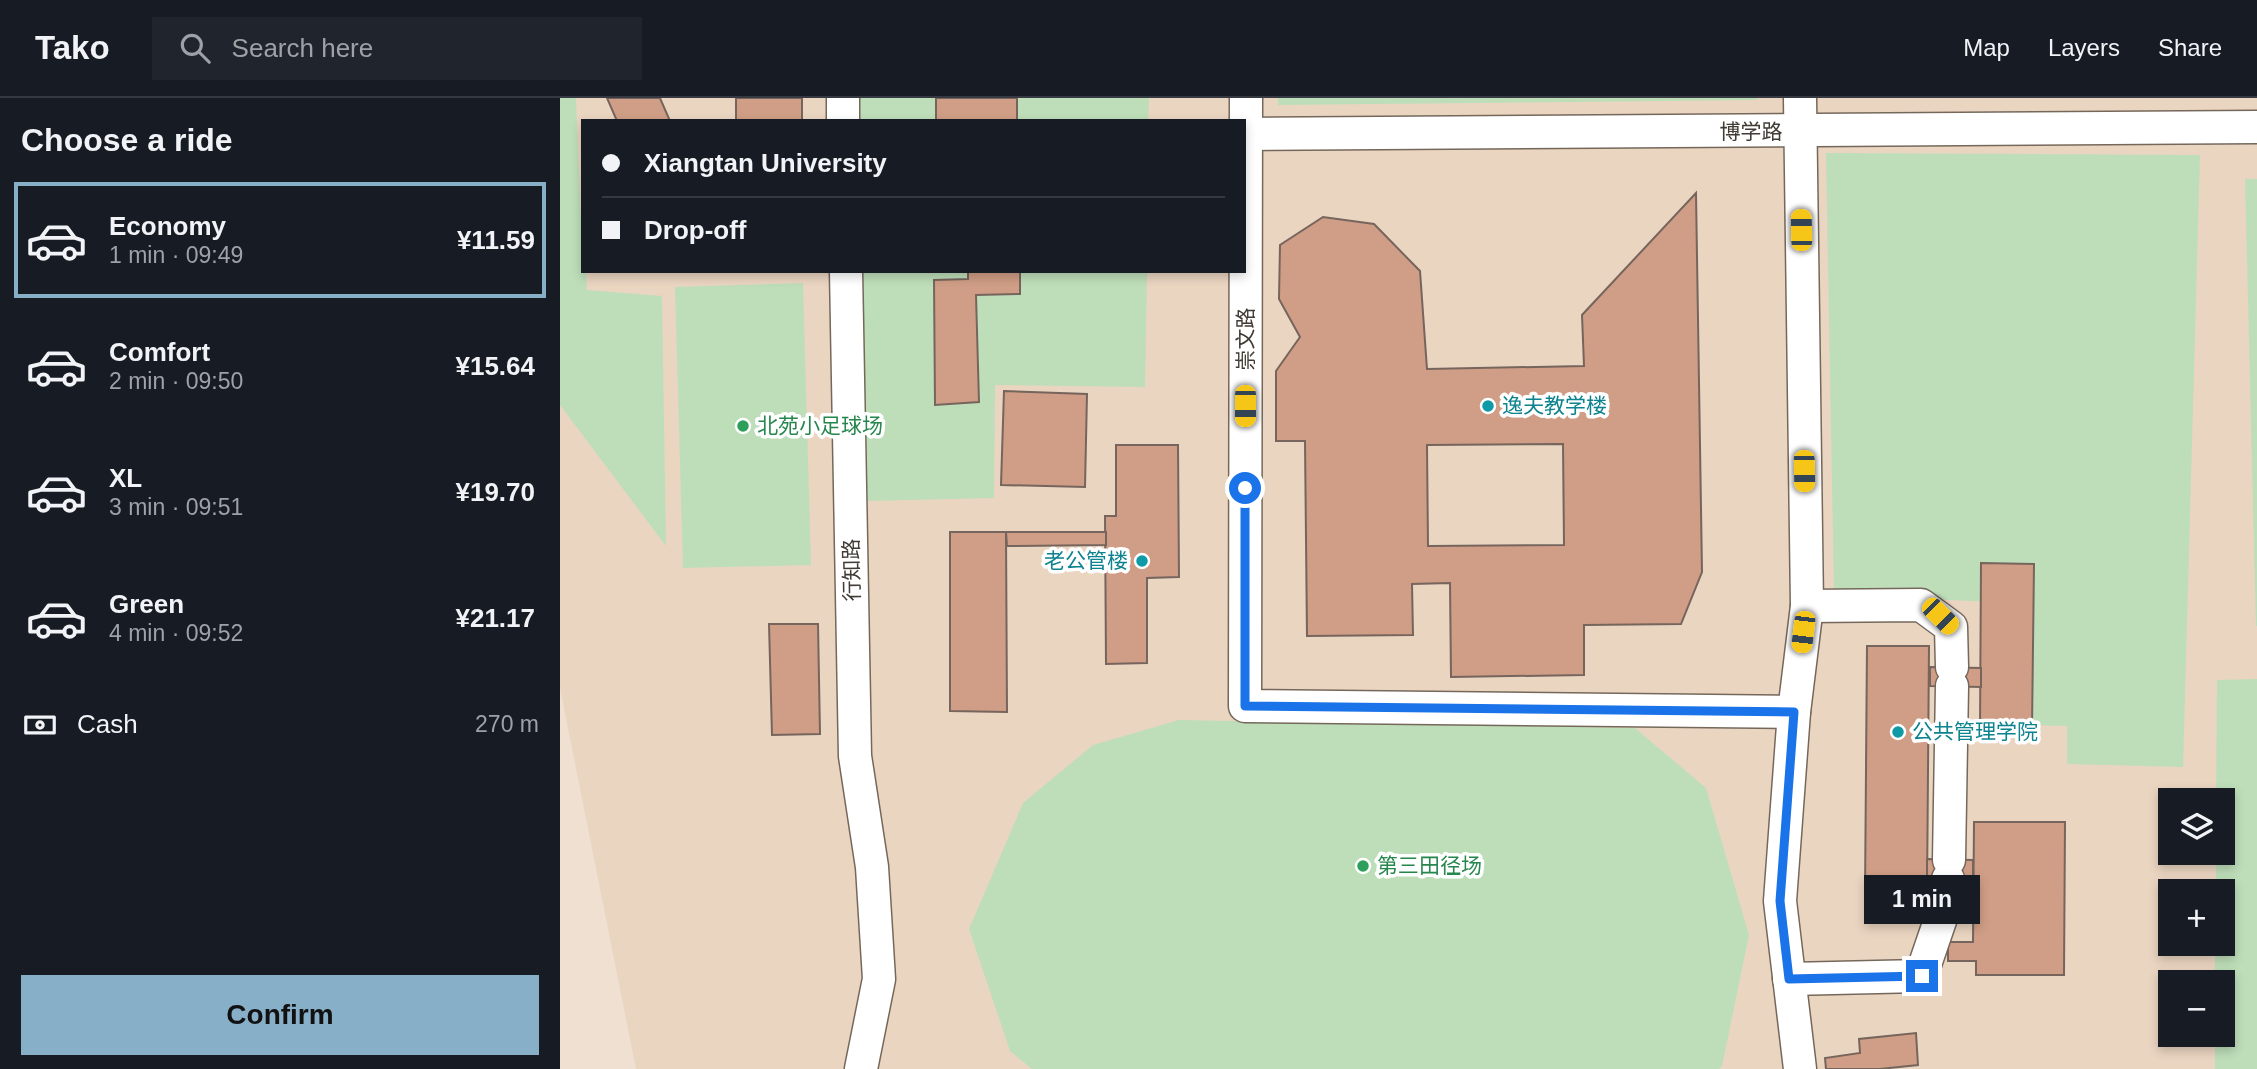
<!DOCTYPE html>
<meta charset="utf-8">
<style>
body{margin:0;font-family:Arial,"Noto Sans SC",sans-serif;background:#20242c;color:#f1f3f6;height:100vh;display:flex;flex-direction:column;font-size:26px;white-space:nowrap}
*{box-sizing:border-box;margin:0}
p{font-size:23px;color:#9ea1a6}
.icon{flex:none;width:38px;height:38px;fill:none;stroke:currentColor;stroke-width:2;stroke-linecap:round;stroke-linejoin:round}
.map{position:relative;flex:1;overflow:hidden}
.details{display:flex;flex-direction:column;background:#171b24;width:560px}
.details>*{flex:none}
.top-card{position:absolute;left:21px;top:21px;width:665px;height:154px;border-radius:0px;box-shadow:0 4px 10px #0003;display:grid;align-content:center;height:154px;padding:0 21px;background:#171b24}
.controls{position:absolute;left:1598px;top:690px;display:grid;gap:14px}
.controls a{display:grid;place-items:center;width:77px;height:77px;border-radius:0px;background:#171b24;box-shadow:0 4px 10px #0003;font-size:35px}
.end{position:absolute;width:32px;height:32px;margin:-16px;border:9px solid #1a73e8;background:#fff;box-shadow:0 0 0 4px #fff}
.from{border-radius:50%}
.bubble{position:absolute;height:49px;border-radius:0px;background:#171b24;box-shadow:0 4px 10px #0003;font-size:23px;font-weight:700;line-height:49px;text-align:center}
.car{position:absolute;width:21px;height:42px;margin:-21px -10px;border-radius:9px;box-shadow:0 0 5px 2px #0007;background:linear-gradient(#f5c518 24%,#345 0 40%,#f5c518 0 76%,#345 0 86%,#f5c518 0)}
.top-card b{display:flex;align-items:center;gap:24px;height:66px;font-size:26px}
.top-card b+b{border-top:2px solid #363941}
.top-card i{width:18px;height:18px;background:#f1f3f6}
ul{padding:0;list-style:none}
li{display:flex;align-items:center;gap:21px;height:116px;margin:0 14px 10px;padding:0 7px;border:4px solid transparent;border-radius:0px}
li div{flex:1}
li b{display:block;font-size:26px}
li em{font-style:normal;font-weight:700}
li.active{border-color:#87afc7}
li>.icon{width:63px;height:63px;stroke-width:1.5}
h2{padding:0 21px;font-size:32px;line-height:84px}
.pay{display:flex;align-items:center;gap:18px;height:77px;padding:0 21px;font-size:26px}
.pay p{margin-inline-start:auto}
.primary-button{display:flex;gap:14px;margin-top:auto;padding:14px 21px}
.primary-button a{flex:1;height:80px;border-radius:0px;background:#87afc7;color:#111;font-size:28px;font-weight:700;line-height:80px;text-align:center}
header{display:flex;align-items:center;gap:42px;box-sizing:border-box;height:98px;padding:0 35px;background:#171b24;border-bottom:2px solid #363941}
header strong{font-size:33px}
nav{display:flex;gap:38px;margin-inline-start:auto;font-size:24px}
.search{width:490px;height:63px;background:#20242c;display:flex;align-items:center;gap:18px;box-sizing:border-box;padding:0 24px;border-radius:0px;color:#9ea1a6;font-size:26px}
main{display:flex;flex:1;min-height:0}
.map>svg:first-child{display:block}
.built{fill:#ead5c1;fill-rule:evenodd}
.green{fill:#bedeb9}
.building{fill:#d09e86;stroke:#76655d;stroke-width:2;fill-rule:evenodd}
.lines{fill:none;stroke-linecap:round;stroke-linejoin:round}
.minor-casing{stroke:#75685b;stroke-width:35}
.minor{stroke:#fff;stroke-width:32}
.route{stroke:#1a73e8;stroke-width:9}
.culture-dot{fill:#0f9aa8;stroke:#fff;stroke-width:2.5}
.leisure-dot{fill:#2e9e5b;stroke:#fff;stroke-width:2.5}
.labels{text-anchor:middle;stroke-width:7;stroke-linejoin:round;paint-order:stroke}
.street-label{font-size:21px;fill:#413b36;stroke:#fff}
.culture-label{font-size:21px;fill:#0d838f;stroke:#fff;text-anchor:start}
.leisure-label{font-size:21px;fill:#27864d;stroke:#fff;text-anchor:start}
</style>
<header>
<strong>Tako</strong>
<div class="search"><svg class="icon" aria-label="search" viewBox="0 0 24 24"><circle cx="10" cy="10" r="6"/><path d="M15 15l6 6"/></svg>Search here</div>
<nav><a>Map</a><a>Layers</a><a>Share</a></nav>
</header>
<main>
<section class="details">
<h2>Choose a ride</h2>
<ul>
<li class="active"><svg class="icon" aria-label="car" viewBox="0 0 24 24"><path d="M5 17H2v-5l4-1 3-4h7l3 4 3 1v5h-3M9 17h6M6 11h13"/><circle cx="7" cy="17" r="2"/><circle cx="17" cy="17" r="2"/></svg><div><b>Economy</b><p>1 min · 09:49</p></div><em>¥11.59</em></li>
<li><svg class="icon" aria-label="car" viewBox="0 0 24 24"><path d="M5 17H2v-5l4-1 3-4h7l3 4 3 1v5h-3M9 17h6M6 11h13"/><circle cx="7" cy="17" r="2"/><circle cx="17" cy="17" r="2"/></svg><div><b>Comfort</b><p>2 min · 09:50</p></div><em>¥15.64</em></li>
<li><svg class="icon" aria-label="car" viewBox="0 0 24 24"><path d="M5 17H2v-5l4-1 3-4h7l3 4 3 1v5h-3M9 17h6M6 11h13"/><circle cx="7" cy="17" r="2"/><circle cx="17" cy="17" r="2"/></svg><div><b>XL</b><p>3 min · 09:51</p></div><em>¥19.70</em></li>
<li><svg class="icon" aria-label="car" viewBox="0 0 24 24"><path d="M5 17H2v-5l4-1 3-4h7l3 4 3 1v5h-3M9 17h6M6 11h13"/><circle cx="7" cy="17" r="2"/><circle cx="17" cy="17" r="2"/></svg><div><b>Green</b><p>4 min · 09:52</p></div><em>¥21.17</em></li>
</ul>
<div class="pay"><svg class="icon" aria-label="cash" viewBox="0 0 24 24"><path d="M3 7h18v10H3z"/><circle cx="12" cy="12" r="2"/></svg>Cash<p>270 m</p></div>
<div class="primary-button"><a>Confirm</a></div>
</section>
<div class="map">
<svg width="1697" height="971" viewBox="0 0 1697 971">
<rect width="100%" height="100%" fill="#efe0d1"/>
<path class="built" d="M0 0H1697V971H76L0 590ZM23 23H684V173H23ZM1610 702H1662V754H1610ZM1610 793H1662V845H1610ZM1610 884H1662V936H1610Z"/>
<g class="green">
<polygon points="0,0 16,0 23,173 26,173 27,192 102,198 106,448 0,307"/>
<polygon points="297,0 589,0 588,23 298,23"/>
<polygon points="718,0 1197,0 1197,2 718,7"/>
<polygon points="1266,55 1640,57 1623,669 1507,666 1507,628 1456,627 1457,505 1274,497"/>
<polygon points="1685,81 1697,81 1697,528 1696,528"/>
<polygon points="301,173 587,173 585,289 435,287 434,400 306,403"/>
<polygon points="243,185 251,467 123,470 115,189"/>
<polygon points="1697,581 1697,971 1655,971 1655,936 1662,936 1662,884 1655,884 1655,845 1662,845 1662,793 1656,793 1656,754 1662,754 1662,702 1656,702 1657,582"/>
<polygon points="619,622 1075,630 1146,690 1189,837 1162,968 1159,971 472,971 450,953 409,831 463,705 533,647"/>
</g>
<g class="building">
<polygon points="47,0 100,0 110,23 57,23"/>
<rect x="176" y="0" width="66" height="23"/>
<rect x="376" y="0" width="81" height="23"/>
<path d="M1136 95 1142 474 1121 526 1024 527V577L891 579 890 485 852 486 853 537 747 538 745 343H716V273L740 239 719 201 720 147 763 119 814 126 860 173 867 271 1024 268 1022 217ZM1003 346 1004 447 868 448 867 347Z"/>
<polygon points="408,173 460,173 460,196 416,197 419,304 375,307 374,182 408,181"/>
<polygon points="444,293 527,296 525,389 441,387"/>
<polygon points="556,347 618,347 619,479 587,480 587,565 546,566 545,418 556,418"/>
<polygon points="390,434 446,434 447,614 390,613"/>
<polygon points="446,434 546,434 546,447 447,448"/>
<polygon points="1421,465 1474,466 1472,630 1420,630"/>
<polygon points="209,526 258,526 260,636 212,637"/>
<polygon points="1307,548 1369,548 1367,797 1305,797"/>
<polygon points="1370,569 1421,570 1421,589 1370,588"/>
<polygon points="1414,724 1505,724 1504,877 1416,877 1416,863 1388,863 1388,844 1413,844"/>
<polygon points="1367,761 1413,762 1413,781 1367,780"/>
<polygon points="1356,935 1358,967 1320,971 1266,971 1265,960 1300,955 1299,941"/>
</g>
<g class="lines">
<g class="minor-casing">
<g id="minor">
<polyline points="283,0 283,23"/>
<polyline points="686,0 685,608 1234,614"/>
<polyline points="1240,0 1247,508 1234,614 1220,803 1240,971"/>
<polyline points="686,36 1697,29"/>
<polyline points="286,173 295,658 312,769 319,881 301,971"/>
<polyline points="1247,508 1361,507 1391,529 1392,569"/>
<polyline points="1389,762 1392,588"/>
<polyline points="1229,881 1361,878 1385,808 1388,781"/>
</g>
</g>
<use href="#minor" class="minor"/>
</g>
<g class="lines">
<polyline class="route" points="685,390 685,608 1234,614 1220,803 1229,881 1362,878"/>
</g>
<g class="culture-dot">
<circle cx="928" cy="308" r="7"/>
<circle cx="582" cy="463" r="7"/>
<circle cx="1338" cy="634" r="7"/>
</g>
<g class="leisure-dot">
<circle cx="183" cy="328" r="7"/>
<circle cx="803" cy="768" r="7"/>
</g>
<g class="labels">
<g class="street-label">
<text x="1191" y="41">博学路</text>
<text transform="translate(686 241) rotate(-90)" y="7">崇文路</text>
<text transform="translate(292 472) rotate(-91)" y="7">行知路</text>
</g>
<g class="culture-label">
<text x="942" y="315">逸夫教学楼</text>
<text x="568" y="470" text-anchor="end">老公管楼</text>
<text x="1352" y="641">公共管理学院</text>
</g>
<g class="leisure-label">
<text x="197" y="335">北苑小足球场</text>
<text x="817" y="775">第三田径场</text>
</g>
</g>
</svg>
<div class="controls">
<a><svg class="icon" aria-label="layers" viewBox="0 0 24 24"><path d="M12 4l9 5-9 5-9-5zM3 14l9 5 9-5"/></svg></a>
<a>+</a>
<a>−</a>
</div>
<i class="end from" style="left:685px;top:390px"></i>
<i class="end" style="left:1362px;top:878px"></i>
<div class="bubble" style="left:1304px;top:777px;width:116px">1 min</div>
<i class="car" style="left:1241px;top:132px;rotate:359deg"></i>
<i class="car" style="left:685px;top:308px;rotate:180deg"></i>
<i class="car" style="left:1244px;top:373px;rotate:179deg"></i>
<i class="car" style="left:1380px;top:518px;rotate:135deg"></i>
<i class="car" style="left:1243px;top:534px;rotate:187deg"></i>
<div class="top-card">
<b><i class="from"></i>Xiangtan University</b>
<b><i></i>Drop-off</b>
</div>
</div>
</main>
